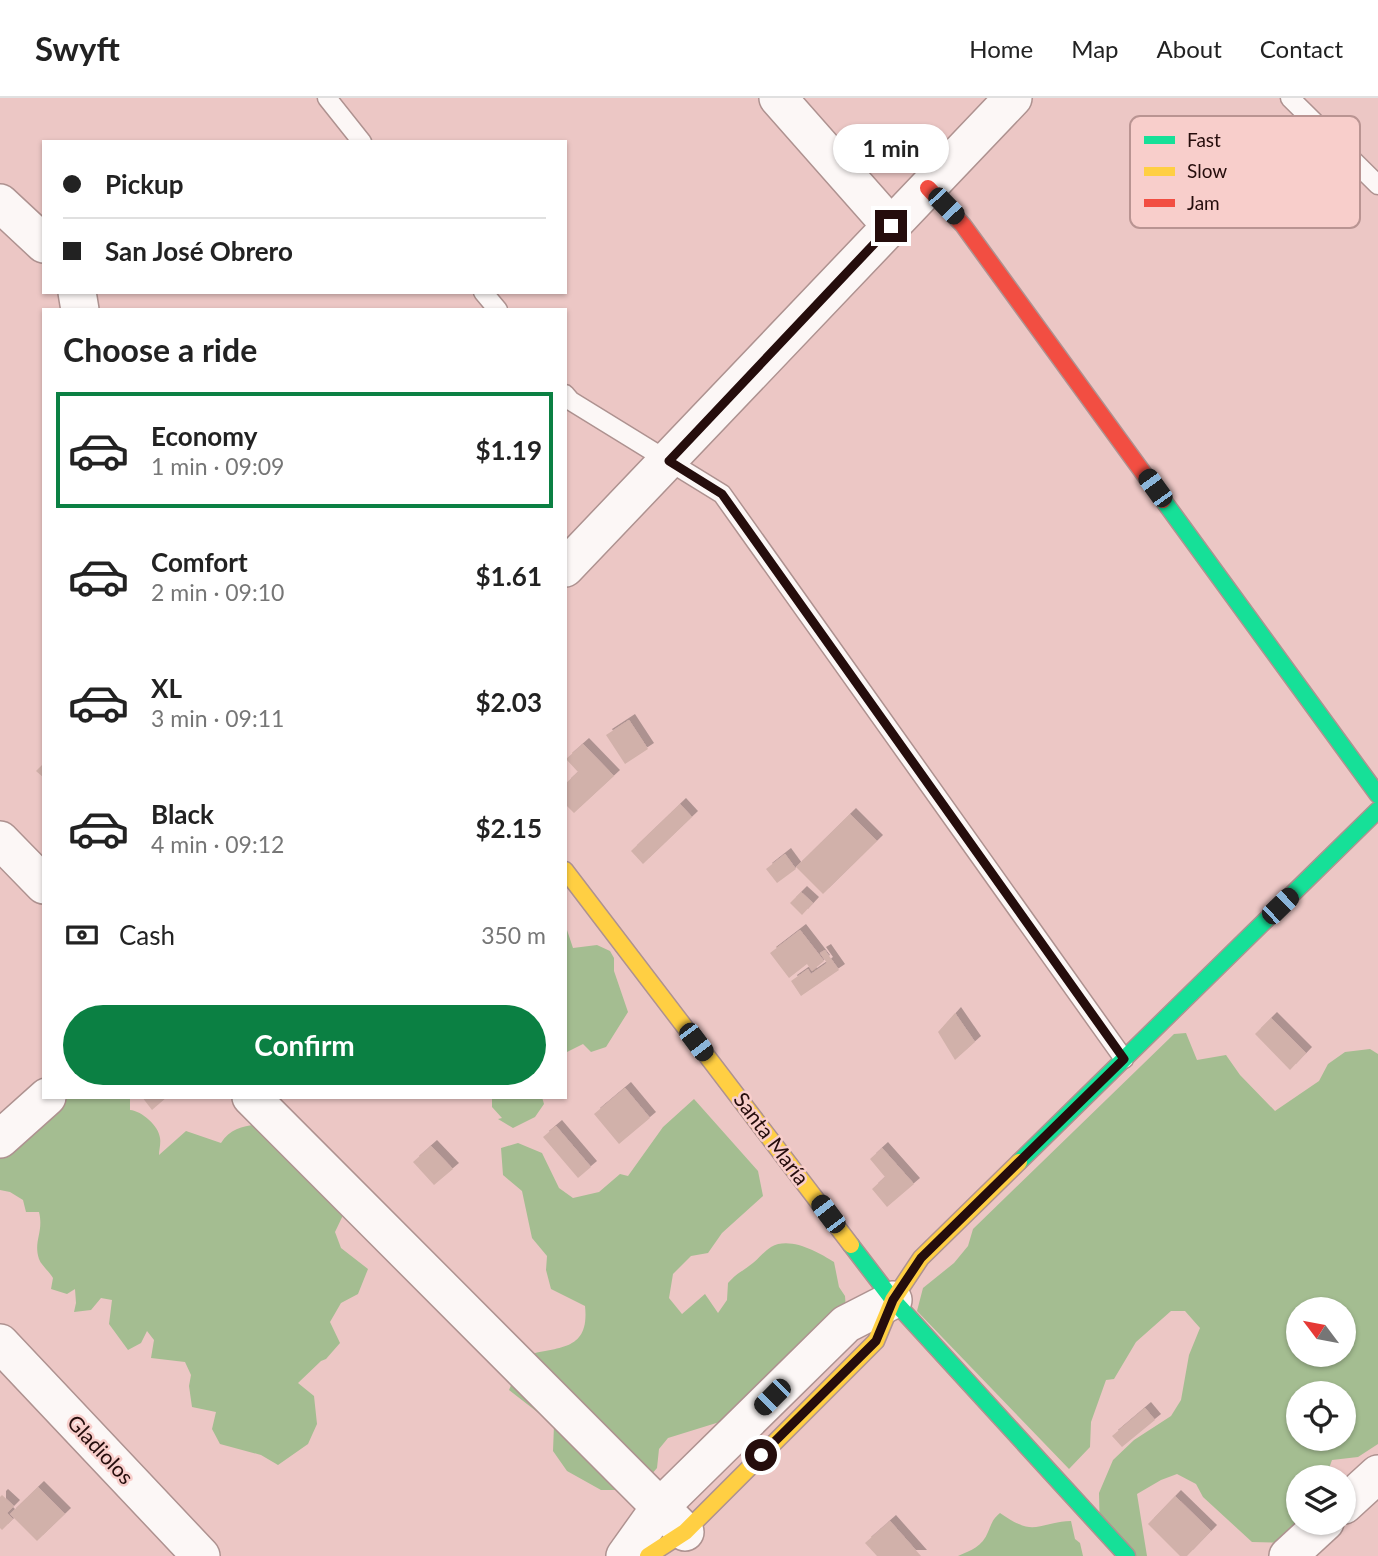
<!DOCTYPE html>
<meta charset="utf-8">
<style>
body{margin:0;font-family:Lato,sans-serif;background:#f6f6f6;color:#222;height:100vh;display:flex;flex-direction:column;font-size:26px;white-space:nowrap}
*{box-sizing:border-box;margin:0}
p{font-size:23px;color:#767676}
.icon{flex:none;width:38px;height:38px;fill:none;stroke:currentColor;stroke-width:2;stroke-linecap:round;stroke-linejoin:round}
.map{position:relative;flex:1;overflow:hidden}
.details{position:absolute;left:42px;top:210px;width:525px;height:791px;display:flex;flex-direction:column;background:#fff;border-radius:0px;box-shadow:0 2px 5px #0004}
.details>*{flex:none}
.top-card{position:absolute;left:42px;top:42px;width:525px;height:154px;border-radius:0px;box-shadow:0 2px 5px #0004;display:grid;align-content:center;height:154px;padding:0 21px;background:#fff}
.needle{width:46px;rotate:302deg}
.fabs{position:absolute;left:1286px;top:1199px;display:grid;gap:14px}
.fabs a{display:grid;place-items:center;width:70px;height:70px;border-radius:50%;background:#fff;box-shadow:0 2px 5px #0004;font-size:35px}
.end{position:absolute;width:32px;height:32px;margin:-16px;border:9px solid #250d0c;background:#fff;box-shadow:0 0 0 4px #fff}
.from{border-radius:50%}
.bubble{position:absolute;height:49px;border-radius:24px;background:#fff;box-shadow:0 2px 5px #0004;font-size:23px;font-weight:700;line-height:49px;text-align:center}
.car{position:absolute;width:21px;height:42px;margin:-21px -10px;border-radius:9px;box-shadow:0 0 5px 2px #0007;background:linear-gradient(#222 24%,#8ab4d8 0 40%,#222 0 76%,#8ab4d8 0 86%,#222 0)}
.top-card b{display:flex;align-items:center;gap:24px;height:66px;font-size:26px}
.top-card b+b{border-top:2px solid #e0e0e0}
.top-card i{width:18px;height:18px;background:#222}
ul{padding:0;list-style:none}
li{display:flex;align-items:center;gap:21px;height:116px;margin:0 14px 10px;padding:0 7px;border:4px solid transparent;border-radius:0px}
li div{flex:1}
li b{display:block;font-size:26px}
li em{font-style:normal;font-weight:700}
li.selected{border-color:#0b8043}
li>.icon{width:63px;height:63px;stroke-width:1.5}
h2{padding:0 21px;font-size:32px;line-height:84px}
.pay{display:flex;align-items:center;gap:18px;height:77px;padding:0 21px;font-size:26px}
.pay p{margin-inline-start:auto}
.cta{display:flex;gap:14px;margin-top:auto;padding:14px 21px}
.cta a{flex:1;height:80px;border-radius:42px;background:#0b8043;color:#fff;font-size:28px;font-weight:700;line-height:80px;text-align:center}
header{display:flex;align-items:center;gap:42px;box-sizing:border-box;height:98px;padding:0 35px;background:#fff;border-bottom:2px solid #e0e0e0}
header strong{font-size:33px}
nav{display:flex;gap:38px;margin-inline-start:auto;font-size:24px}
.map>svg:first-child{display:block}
.forest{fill:#a4bd91;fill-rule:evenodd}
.building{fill:#d1b1aa;filter:url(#shadow)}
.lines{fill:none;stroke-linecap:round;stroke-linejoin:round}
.lane-casing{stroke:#ae9290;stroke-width:21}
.street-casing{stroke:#ae9290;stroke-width:40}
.fast-casing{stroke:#ae9290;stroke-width:19}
.slow-casing{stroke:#ae9290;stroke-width:19}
.jam-casing{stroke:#ae9290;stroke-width:19}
.lane{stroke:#fcf7f6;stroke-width:18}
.street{stroke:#fcf7f6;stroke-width:37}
.fast{stroke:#16e098;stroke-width:16}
.slow{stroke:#ffcf43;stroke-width:16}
.jam{stroke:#f24e42;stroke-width:16}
.route{stroke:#250d0c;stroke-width:9}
.labels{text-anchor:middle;stroke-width:5;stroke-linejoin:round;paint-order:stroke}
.street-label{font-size:21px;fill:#250d0c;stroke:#f8cecb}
.key{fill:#f8cecb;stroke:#b99492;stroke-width:2}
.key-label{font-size:19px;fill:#250d0c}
</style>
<header>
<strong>Swyft</strong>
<nav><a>Home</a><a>Map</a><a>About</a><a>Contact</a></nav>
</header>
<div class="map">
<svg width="1378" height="1458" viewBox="0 0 1378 1458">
<defs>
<filter id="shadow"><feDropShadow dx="6" dy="-6" stdDeviation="0" flood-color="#0004"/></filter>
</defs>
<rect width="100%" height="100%" fill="#ecc7c5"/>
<g class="forest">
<polygon points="565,826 573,850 597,847 610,853 614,860 614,873 628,914 606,949 591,954 583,946 565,955"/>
<path d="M1186 935 1197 962 1226 957 1240 977 1275 1013 1319 983 1328 966 1345 954 1370 951 1378 956V1346L1358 1359 1332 1362 1326 1379H1298V1424L1288 1445 1252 1444 1203 1399 1196 1386 1177 1376 1161 1382 1137 1396 1147 1458H1116L1100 1439 1099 1395 1113 1362 1134 1342 1171 1318 1181 1302 1189 1257 1200 1230 1185 1213H1171L1136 1244 1114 1281 1106 1282 1091 1324 1090 1349 1069 1371 917 1213 923 1190 954 1165 968 1148 973 1131 1174 936ZM1298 1211H1344V1256H1298ZM1298 1295H1344V1340H1298Z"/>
<path d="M44 999H130V1012C142 1013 159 1028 160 1040 161 1046 159 1052 159 1057L186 1033 221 1045C233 1026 253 1027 273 1025L345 1113 335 1134 341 1150 368 1171 358 1196 341 1205 330 1224 340 1245 326 1261 321 1263 298 1285 314 1298 317 1326 308 1346 278 1367 261 1357 220 1346 212 1331 216 1314 192 1309 189 1288 191 1277 185 1264 151 1260 154 1242 147 1233 141 1245 128 1252 109 1226 112 1202 101 1200 91 1212 74 1214 76 1205 75 1191 67 1196 51 1191 53 1180C49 1173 41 1167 39 1161 33 1143 44 1134 39 1114H26L23 1102 10 1094 0 1092V1024Z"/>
<polygon points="492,999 542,999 544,1006 535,1019 513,1030 498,1021 502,1020 492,1009"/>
<path d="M694 1001 758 1073 763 1098 722 1135 708 1155 691 1158 673 1176 669 1200 682 1216 705 1196 718 1215 727 1202 728 1185C736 1176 741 1174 749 1168 757 1163 763 1154 771 1149 790 1138 818 1154 834 1164L839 1189 845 1198 846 1211 726 1322 668 1340 659 1351 657 1370 638 1392H601L567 1373 553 1353 554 1327 509 1292 524 1258C557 1248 590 1255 585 1208L551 1191 546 1172 547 1158 532 1140 522 1093 503 1077 501 1050 518 1045 542 1055 559 1090 573 1100 599 1094 620 1076 628 1078 663 1029Z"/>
<path d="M1000 1415C1036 1440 1034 1425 1071 1423L1075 1441 1080 1445 1083 1458H958C970 1453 983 1448 988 1434 992 1425 992 1422 1000 1415Z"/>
</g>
<g class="building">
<polygon points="629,622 648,651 625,666 606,637"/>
<polygon points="583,646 614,678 574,715 565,706 565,686 578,674 566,661"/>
<polygon points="44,665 44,680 36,673"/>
<polygon points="680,706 692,719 643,766 631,753"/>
<polygon points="850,716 877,743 823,796 796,769"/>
<polygon points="785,756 796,771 777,785 766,771"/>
<polygon points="801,794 813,805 802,817 790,805"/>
<polygon points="800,832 824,863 812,873 807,866 789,880 770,855"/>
<polygon points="825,852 839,872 801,898 791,883 808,871 811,876 827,865 820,855"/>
<polygon points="955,915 975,944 955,962 938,934"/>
<polygon points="1271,920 1306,955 1290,972 1255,936"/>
<polygon points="625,990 650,1020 619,1046 594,1016"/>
<polygon points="142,999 167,999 152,1012"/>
<polygon points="556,1028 591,1069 578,1080 543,1039"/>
<polygon points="431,1048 453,1071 434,1087 413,1064"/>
<polygon points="882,1050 914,1086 887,1109 872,1091 885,1079 870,1061"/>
<polygon points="1145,1310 1155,1322 1122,1349 1112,1338"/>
<polygon points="38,1389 65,1416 37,1443 10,1416"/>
<polygon points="2,1397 14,1408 7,1415 13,1421 2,1432 0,1430 0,1399"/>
<polygon points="1175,1398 1211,1433 1187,1458 1180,1458 1148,1426"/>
<polygon points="890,1423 921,1458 877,1458 865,1445"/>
</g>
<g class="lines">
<g class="lane-casing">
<g id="lane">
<polyline points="327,0 362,44"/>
<polyline points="1290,0 1378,87"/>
<polyline points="483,194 498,212"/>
<polyline points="565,296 571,303 722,396 1124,961"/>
</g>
</g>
<g class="street-casing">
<g id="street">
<polyline points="778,0 891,128"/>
<polyline points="0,105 44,146"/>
<polyline points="77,194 80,212"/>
<polyline points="565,470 1013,0"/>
<polyline points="0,742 44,787"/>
<polyline points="251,999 685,1434"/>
<polyline points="0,1041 47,999"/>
<polyline points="0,1245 201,1458"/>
<polyline points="1344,1407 1378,1376"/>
<polyline points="625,1458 660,1409 846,1226 893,1202"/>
<polyline points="1288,1458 1325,1424"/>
</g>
</g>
<g class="fast-casing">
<g id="fast">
<polyline points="1163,402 1378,697"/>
<polyline points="1019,1064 1378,712"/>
<polyline points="851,1147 893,1202 1127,1458"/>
</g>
</g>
<g class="slow-casing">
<g id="slow">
<polyline points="565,772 851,1147"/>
<polyline points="648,1458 685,1434 876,1243 893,1202 921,1160 1019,1064"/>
</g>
</g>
<g class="jam-casing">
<polyline id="jam" points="928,90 963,127 1163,402"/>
</g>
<use href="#lane" class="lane"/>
<use href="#street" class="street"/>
<use href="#fast" class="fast"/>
<use href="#slow" class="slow"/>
<use href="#jam" class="jam"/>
</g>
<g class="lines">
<polyline class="route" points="761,1357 876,1243 893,1202 921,1160 1124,961 722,396 669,363 891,128"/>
</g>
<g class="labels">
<g class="street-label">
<text transform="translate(771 1041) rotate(53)" y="7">Santa María</text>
<text transform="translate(100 1352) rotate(47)" y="7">Gladiolos</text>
</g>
</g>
<rect x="1130" y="18" width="230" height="112" rx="10" class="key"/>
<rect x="1144" y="38" width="31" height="8" fill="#16e098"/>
<rect x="1144" y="69" width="31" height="9" fill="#ffcf43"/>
<rect x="1144" y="101" width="31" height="8" fill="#f24e42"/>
<g class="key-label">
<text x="1187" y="49">Fast</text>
<text x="1187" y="80">Slow</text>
<text x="1187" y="112">Jam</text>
</g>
</svg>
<div class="fabs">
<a><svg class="needle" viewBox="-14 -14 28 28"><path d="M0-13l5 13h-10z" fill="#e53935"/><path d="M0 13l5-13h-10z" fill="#767676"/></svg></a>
<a><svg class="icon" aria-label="locate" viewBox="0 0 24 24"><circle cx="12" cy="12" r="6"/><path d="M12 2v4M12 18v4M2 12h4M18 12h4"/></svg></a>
<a><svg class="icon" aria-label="layers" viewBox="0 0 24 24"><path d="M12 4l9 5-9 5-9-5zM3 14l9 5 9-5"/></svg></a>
</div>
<i class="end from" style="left:761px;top:1357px"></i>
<i class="end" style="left:891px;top:128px"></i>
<div class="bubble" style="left:833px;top:26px;width:116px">1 min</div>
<i class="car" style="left:946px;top:108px;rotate:136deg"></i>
<i class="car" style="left:1155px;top:390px;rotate:324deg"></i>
<i class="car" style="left:1280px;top:808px;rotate:46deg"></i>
<i class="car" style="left:696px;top:944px;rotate:143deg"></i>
<i class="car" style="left:828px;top:1116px;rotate:323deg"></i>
<i class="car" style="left:772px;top:1299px;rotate:225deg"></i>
<div class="top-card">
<b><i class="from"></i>Pickup</b>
<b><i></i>San José Obrero</b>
</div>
<section class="details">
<h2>Choose a ride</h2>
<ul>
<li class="selected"><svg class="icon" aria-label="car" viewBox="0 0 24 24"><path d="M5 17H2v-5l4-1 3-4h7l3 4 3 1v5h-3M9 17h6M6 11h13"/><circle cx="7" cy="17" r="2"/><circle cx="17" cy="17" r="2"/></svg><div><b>Economy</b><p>1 min · 09:09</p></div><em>$1.19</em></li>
<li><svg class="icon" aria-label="car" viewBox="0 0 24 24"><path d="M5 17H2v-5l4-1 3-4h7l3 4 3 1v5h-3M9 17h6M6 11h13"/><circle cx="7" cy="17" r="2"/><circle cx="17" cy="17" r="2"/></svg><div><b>Comfort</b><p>2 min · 09:10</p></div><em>$1.61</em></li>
<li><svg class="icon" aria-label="car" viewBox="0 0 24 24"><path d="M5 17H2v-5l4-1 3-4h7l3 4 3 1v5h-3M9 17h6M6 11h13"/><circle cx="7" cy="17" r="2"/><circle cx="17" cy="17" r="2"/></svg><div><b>XL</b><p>3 min · 09:11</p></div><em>$2.03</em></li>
<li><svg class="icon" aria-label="car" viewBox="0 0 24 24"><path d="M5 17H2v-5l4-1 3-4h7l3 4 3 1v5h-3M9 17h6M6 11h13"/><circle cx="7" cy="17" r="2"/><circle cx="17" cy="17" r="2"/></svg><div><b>Black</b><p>4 min · 09:12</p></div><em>$2.15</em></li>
</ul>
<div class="pay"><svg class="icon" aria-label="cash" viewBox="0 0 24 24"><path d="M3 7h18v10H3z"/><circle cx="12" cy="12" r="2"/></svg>Cash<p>350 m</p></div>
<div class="cta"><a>Confirm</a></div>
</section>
</div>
